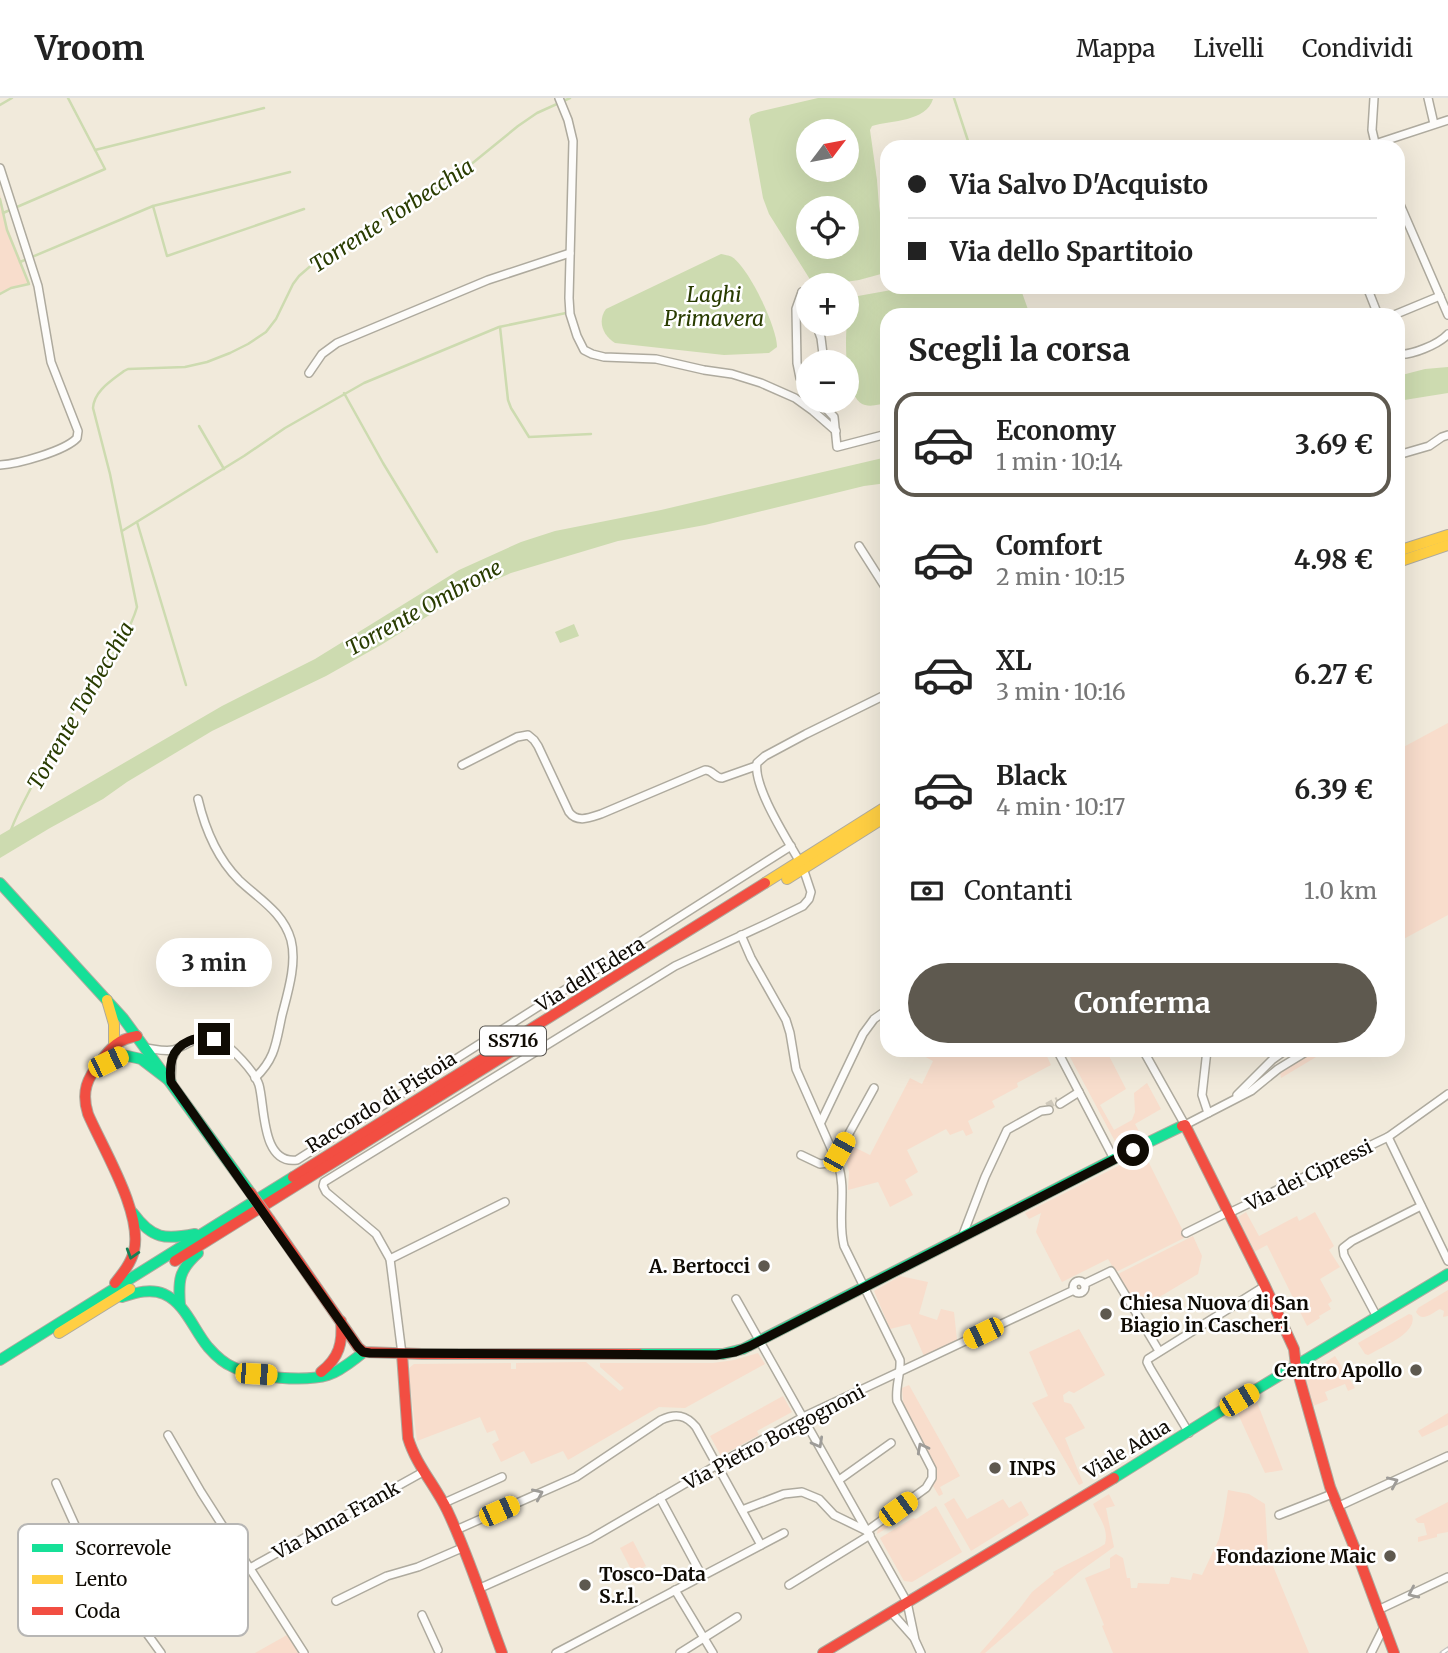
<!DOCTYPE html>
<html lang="it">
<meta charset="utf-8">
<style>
body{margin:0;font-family:Merriweather,serif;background:#f2f2f2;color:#222;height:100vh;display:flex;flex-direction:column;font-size:26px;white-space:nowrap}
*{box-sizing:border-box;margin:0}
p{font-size:23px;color:#767676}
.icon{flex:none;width:38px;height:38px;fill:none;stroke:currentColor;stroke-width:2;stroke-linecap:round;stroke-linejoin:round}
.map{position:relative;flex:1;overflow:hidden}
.drawer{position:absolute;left:880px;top:210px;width:525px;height:749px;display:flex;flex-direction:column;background:#fff;border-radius:21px;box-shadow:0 7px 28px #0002}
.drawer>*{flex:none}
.hud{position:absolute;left:880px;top:42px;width:525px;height:154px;border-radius:21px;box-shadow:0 7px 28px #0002;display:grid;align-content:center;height:154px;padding:0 28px;background:#fff}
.needle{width:46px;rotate:58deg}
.buttons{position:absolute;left:796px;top:21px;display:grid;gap:14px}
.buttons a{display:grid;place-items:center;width:63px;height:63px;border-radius:50%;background:#fff;box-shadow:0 7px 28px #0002;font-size:35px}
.end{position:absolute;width:32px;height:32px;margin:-16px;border:9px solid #0f0b04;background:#fff;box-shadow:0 0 0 4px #fff}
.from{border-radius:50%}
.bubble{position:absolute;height:49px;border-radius:24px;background:#fff;box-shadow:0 7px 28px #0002;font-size:23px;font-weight:700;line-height:49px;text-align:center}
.car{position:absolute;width:21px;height:42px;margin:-21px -10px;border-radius:9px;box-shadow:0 0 5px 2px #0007;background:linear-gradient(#f5c518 24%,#345 0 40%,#f5c518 0 76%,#345 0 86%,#f5c518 0)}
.hud b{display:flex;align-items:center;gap:24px;height:66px;font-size:26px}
.hud b+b{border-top:2px solid #e0e0e0}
.hud i{width:18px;height:18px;background:#222}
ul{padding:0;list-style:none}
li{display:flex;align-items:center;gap:21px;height:105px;margin:0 14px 10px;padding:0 14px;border:4px solid transparent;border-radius:21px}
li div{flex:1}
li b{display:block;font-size:26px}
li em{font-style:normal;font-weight:700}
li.current{border-color:#5e594f}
li>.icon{width:63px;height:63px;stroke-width:1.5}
h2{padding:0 28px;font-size:32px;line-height:84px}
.pay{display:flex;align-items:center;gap:18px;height:77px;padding:0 28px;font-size:26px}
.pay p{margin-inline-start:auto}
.button{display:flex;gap:14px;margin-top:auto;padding:14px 28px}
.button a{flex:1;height:80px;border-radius:42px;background:#5e594f;color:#fff;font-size:28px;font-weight:700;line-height:80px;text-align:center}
header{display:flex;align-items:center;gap:42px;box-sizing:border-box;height:98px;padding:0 35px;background:#fff;border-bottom:2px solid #e0e0e0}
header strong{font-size:33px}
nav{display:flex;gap:38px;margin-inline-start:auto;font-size:24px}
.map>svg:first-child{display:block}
.green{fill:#f8ddcc}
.water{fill:#cddbb0;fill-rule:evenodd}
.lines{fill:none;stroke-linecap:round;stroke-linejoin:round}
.stream{stroke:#cddbb0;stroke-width:2.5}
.street-tunnel{stroke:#cfc9bb;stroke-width:7;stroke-dasharray:7 3.5;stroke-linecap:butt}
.street-casing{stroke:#aeaa9e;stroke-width:10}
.fast-casing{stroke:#aeaa9e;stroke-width:12}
.slow-casing{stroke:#aeaa9e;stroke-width:12}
.jam-casing{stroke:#aeaa9e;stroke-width:12}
.street{stroke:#fdfcfa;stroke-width:7}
.fast{stroke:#16e098;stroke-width:10}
.slow{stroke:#ffcf43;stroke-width:10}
.jam{stroke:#f24e42;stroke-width:10}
.rail-casing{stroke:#c6c4c1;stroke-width:5}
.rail{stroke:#fff;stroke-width:2.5;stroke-dasharray:8;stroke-linecap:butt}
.jam-bridge-casing{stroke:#aeaa9e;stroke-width:12;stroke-linecap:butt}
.jam-bridge{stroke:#f24e42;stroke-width:10}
.oneway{stroke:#138055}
.oneway2{stroke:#9e9c98}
.route{stroke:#0f0b04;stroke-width:9}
.poi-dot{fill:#5e594f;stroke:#fff;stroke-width:2.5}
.labels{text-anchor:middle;stroke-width:5;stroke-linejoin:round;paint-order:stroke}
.shield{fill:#fff;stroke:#57544f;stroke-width:2}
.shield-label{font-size:18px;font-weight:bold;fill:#0f0b04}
.street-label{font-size:19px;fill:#0f0b04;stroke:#fff}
.poi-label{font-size:19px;font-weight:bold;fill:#0f0b04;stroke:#fff;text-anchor:end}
.water-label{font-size:21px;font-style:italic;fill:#293c00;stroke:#fff}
.key{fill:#fff;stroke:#b7b6b4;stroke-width:2}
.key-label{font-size:19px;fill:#0f0b04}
</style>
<header>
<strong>Vroom</strong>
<nav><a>Mappa</a><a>Livelli</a><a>Condividi</a></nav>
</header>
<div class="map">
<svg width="1448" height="1555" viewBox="0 0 1448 1555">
<rect width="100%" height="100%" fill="#f1eadb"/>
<g class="green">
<polygon points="0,96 7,128 30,186 0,194"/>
<polygon points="1448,625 1448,817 1398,844 1398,652"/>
<polygon points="924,952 1044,952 1051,967 1017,985 1018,989 992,1003 995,1009 968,1023 973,1035 966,1038 963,1032 950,1037 946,1031 907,1052 918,1074 905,1082 913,1097 890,1109 878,1084 848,1092 849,1074 846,1061 852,1048 870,1057 910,980 922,986 933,963 922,957"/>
<polygon points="1074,952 1101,952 1103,956 1107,954 1126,991 1100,1007 1114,1032 1132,1022 1135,1014 1134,995 1147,985 1161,1011 1135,1026 1142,1039 1121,1050 1117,1047 1070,959 1069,955"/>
<polygon points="1314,952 1319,952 1321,956 1281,980 1280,974"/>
<polygon points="1144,1055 1186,1139 1116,1174 1108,1161 1062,1184 1036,1134 1041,1115 1029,1121 1025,1115"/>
<polygon points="1246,1114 1259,1138 1297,1118 1299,1123 1315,1114 1334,1148 1329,1152 1340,1169 1320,1181 1332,1203 1328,1206 1331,1211 1319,1218 1320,1220 1307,1228 1267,1147 1254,1154 1238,1119"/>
<polygon points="1193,1138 1202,1158 1198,1176 1139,1211 1118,1176"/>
<polygon points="900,1178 928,1184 919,1216 937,1222 941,1211 954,1214 957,1242 924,1258 910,1226 890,1231 874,1193"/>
<path d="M1448 1192V1218L1443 1219 1444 1213 1440 1211C1432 1215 1422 1225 1416 1214L1418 1210Z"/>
<path d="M1409 1216 1412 1217C1418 1234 1386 1247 1372 1255L1368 1257 1365 1256 1358 1245Z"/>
<polygon points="1079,1231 1105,1277 1074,1295 1069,1293 1063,1297 1064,1304 1071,1306 1085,1330 1065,1340 1083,1385 1079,1387 1032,1305 1048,1298 1029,1254"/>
<polygon points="758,1255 765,1266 685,1310 659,1309 568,1362 563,1353 531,1366 524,1353 501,1364 492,1346 499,1342 495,1332 487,1335 480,1319 417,1343 408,1271 414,1266 511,1265 511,1271 516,1271 516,1265 586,1264 620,1293 624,1290 600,1269 600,1265 713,1265 734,1262"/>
<polygon points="1335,1258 1355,1290 1348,1293 1345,1286 1325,1294 1328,1302 1313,1308 1304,1278"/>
<polygon points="909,1287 960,1378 940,1389 943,1396 939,1398 933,1388 936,1378 935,1367 906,1311 903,1304 902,1290"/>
<polygon points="783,1298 792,1314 757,1333 759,1337 721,1358 710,1338"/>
<polygon points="1257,1304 1283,1372 1265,1375 1238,1316"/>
<polygon points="1448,1315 1448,1327 1422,1339 1418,1333"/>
<polygon points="1228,1392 1249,1396 1265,1406 1268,1456 1309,1555 1113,1555 1102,1528 1104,1527 1085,1480 1110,1470 1110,1460 1116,1456 1123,1460 1127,1480 1130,1480 1131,1490 1137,1490 1138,1485 1169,1486 1171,1479 1191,1482 1193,1475 1202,1477 1219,1441 1224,1418"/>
<path d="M1109 1396 1115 1408 1106 1410 1114 1449 1079 1474 985 1555H980L1020 1510 1032 1494 1054 1476 1053 1474C1070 1464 1088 1457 1105 1446 1109 1430 1099 1420 1093 1406Z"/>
<polygon points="954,1400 967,1421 1003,1401 1009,1410 1021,1403 1029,1417 971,1453 944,1406"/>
<polygon points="1448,1404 1448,1434 1437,1436 1437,1439 1418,1444 1418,1439 1427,1437 1424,1425 1418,1425 1415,1421"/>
<polygon points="912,1407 912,1415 877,1436 878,1430"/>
<polygon points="936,1408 962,1454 912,1484 904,1483 880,1440 913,1420 916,1421"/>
<polygon points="633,1443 646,1468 633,1475 620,1450"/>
<polygon points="287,1537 298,1555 255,1555"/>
</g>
<g class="water">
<path d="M818 0 933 1C926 24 892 22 872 28L870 32 877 82 879 108 887 161 881 176 859 182 824 187H818L811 183 769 116 763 100 749 21 751 17 758 14ZM808 33H847V72H808ZM808 110H847V149H808Z"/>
<path d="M721 156C723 156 730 158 732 159 749 170 777 229 777 249L769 255 724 257 615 245C603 238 597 223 606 211Z"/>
<path d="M908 189H1020L1030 217H887V305C881 306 872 309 865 307 844 302 845 240 847 226 848 219 845 211 849 204 852 199 853 200 858 198Z"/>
<polygon points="1448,269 1448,295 1398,303 1398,278 1425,271"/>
<polygon points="887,359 887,385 864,388 705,427 618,443 511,475 465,495 381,547 326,578 212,633 127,684 103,701 50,730 0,760 0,737 222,608 315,561 459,472 521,444 555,433 661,412"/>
<polygon points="574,526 579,538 560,545 555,534"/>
</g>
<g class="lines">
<g class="stream">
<polyline points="954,0 970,49"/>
<polyline points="0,7 12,0"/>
<polyline points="95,52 264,10"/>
<polyline points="0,101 7,132 29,186 11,190 0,196"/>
<polyline points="153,108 167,158 304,111"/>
<polyline points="3,115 105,71 68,0"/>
<polyline points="20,164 153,108 290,74"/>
<polyline points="500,229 508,302 511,310 529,339 591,336"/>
<polyline points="344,295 383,365 437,454"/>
<polyline points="199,328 224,371"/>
<polyline points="137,424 186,587"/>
<polyline points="122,433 244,358 285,330 364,285 499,229 566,215"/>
<path d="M11 732C17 715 26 700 34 684 52 649 72 615 94 582 110 558 129 537 137 509L110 376 93 310C94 293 111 283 124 273L128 271 185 269 207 264 230 255 248 246 266 234 276 221 293 186 299 178 314 165 371 127 423 96 448 85 518 28 537 15 570 0"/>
</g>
<polyline class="street-tunnel" points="1047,1008 1058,1002"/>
<g class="street-casing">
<g id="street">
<polyline points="559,0 568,22 573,43 569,200 570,216 577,238 584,252 592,256 604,259 656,261 704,272 732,276 761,285 795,300 813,313 836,333"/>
<polyline points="1374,0 1372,32 1376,49"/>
<polyline points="1428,0 1434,26"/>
<polyline points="1375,46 1448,22"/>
<path d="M0 70 38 188 51 264 78 333 77 340C65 353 18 366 0 367"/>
<polyline points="1398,102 1448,217"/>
<polyline points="1367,189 1378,217"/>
<polyline points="802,194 796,211 797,265 800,280 808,292"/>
<polyline points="802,194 808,207"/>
<polyline points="1394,217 1440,198"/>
<polyline points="816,226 821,240 824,264"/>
<path d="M1398 256C1411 258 1439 246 1448 236"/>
<polyline points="309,275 322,256 337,245 488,182 570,155"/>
<polyline points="819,303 834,319 837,349 887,336"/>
<polyline points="1398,357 1429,348 1442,339 1448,337"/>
<polyline points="859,448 887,492"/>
<path d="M462 667 517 639 528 637 534 642 538 648 569 714C577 725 589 720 601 716L705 672C713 672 715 680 722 680L756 668"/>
<path d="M198 701C205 731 217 760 239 782 259 801 283 814 291 842 297 865 288 894 282 917 276 944 276 960 255 980"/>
<path d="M797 759C785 738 753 688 757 665L765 658 806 636 887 596"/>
<path d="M741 837 751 860 786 922 790 935 796 971 838 1066C847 1093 837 1121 844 1148L900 1262C901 1276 895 1289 897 1303L932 1371V1380L926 1390 867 1433"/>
<path d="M146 950C155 951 164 954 173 952 191 947 198 933 219 943 231 948 255 974 259 987 265 1008 261 1067 297 1062L791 748"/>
<polyline points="1057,952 1114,1061"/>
<polyline points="1143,952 1185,1027 1251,993 1278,971 1309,952"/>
<polyline points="1207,952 1202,997 1208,1015"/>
<polyline points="171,983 172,961 177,951"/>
<polyline points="1237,997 1272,962 1286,952"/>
<polyline points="1060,1006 1079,994"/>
<polyline points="821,1024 863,936 874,921 887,912"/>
<polyline points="1388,1039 1448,1163"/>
<polyline points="801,1057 820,1066 838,1064"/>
<polyline points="836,1059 874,990"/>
<polyline points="1229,1115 1388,1039 1448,996"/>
<polyline points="1186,1135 1228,1114"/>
<polyline points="962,1139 985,1079 1007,1032 1041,1013 1049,1012"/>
<polyline points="390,1161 505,1104"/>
<circle cx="1079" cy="1189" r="6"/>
<polyline points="1084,1186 1111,1173 1159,1253"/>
<polyline points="736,1201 907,1504 915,1542 921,1555"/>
<polyline points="1377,1219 1344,1157 1343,1150 1352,1143 1421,1108"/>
<polyline points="402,1256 390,1161 376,1136 326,1094 323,1088 324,1084 675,868 764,827 803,808 809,801 811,794 805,776"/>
<polyline points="1189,1335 1150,1270 1147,1264 1148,1261 1265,1188"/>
<polyline points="168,1337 201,1394 304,1555"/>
<polyline points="839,1382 891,1345"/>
<polyline points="56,1385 79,1436 94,1463 124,1505 140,1523 148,1537 161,1555"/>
<polyline points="660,1400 702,1478"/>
<polyline points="444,1405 502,1379"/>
<polyline points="1337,1409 1448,1358"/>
<polyline points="742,1412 784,1396 802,1394 819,1401 834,1417 867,1433"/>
<polyline points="1279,1417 1332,1396"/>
<path d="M456 1432 576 1379 661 1322C676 1315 686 1317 696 1329L761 1447"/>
<polyline points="250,1470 423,1374"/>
<polyline points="789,1487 870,1437"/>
<polyline points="478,1491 590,1441 717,1367 803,1319 1074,1192"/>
<polyline points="675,1492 713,1555"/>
<polyline points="336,1503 387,1478 418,1469 462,1450"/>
<polyline points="1378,1512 1448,1479"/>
<polyline points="891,1514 914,1540"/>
<polyline points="422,1517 438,1552"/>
<polyline points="556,1555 784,1435"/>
<polyline points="680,1555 737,1519"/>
<polyline points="1371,1555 1384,1529"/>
</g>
</g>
<g class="fast-casing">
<g id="fast">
<polyline points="0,785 123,920 250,1094"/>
<polyline points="123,957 141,961 171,984"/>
<path d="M133 1115C152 1141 165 1142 195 1136"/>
<path d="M122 1199C135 1195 150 1190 164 1196 186 1206 193 1231 208 1249 215 1257 223 1265 233 1269 254 1280 305 1284 328 1277 341 1273 353 1262 364 1254"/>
<path d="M180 1207C178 1182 179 1172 198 1155"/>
<polyline points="639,1256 723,1256 743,1251 1114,1061 1182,1028"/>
<polyline points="0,1262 293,1079"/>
<polyline points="1114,1380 1229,1308 1448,1176"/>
</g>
</g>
<g class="slow-casing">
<g id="slow">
<polyline points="1398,453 1448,437"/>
<polyline points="1398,464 1448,447"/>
<polyline points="787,781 887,718"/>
<polyline points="765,785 887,708"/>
<polyline points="107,902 114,926 114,945"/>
<polyline points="59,1235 130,1191"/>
</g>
</g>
<g class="jam-casing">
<g id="jam">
<polyline points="1182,1028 1185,1027 1265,1188 1294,1251 1296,1268 1330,1389 1361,1466 1394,1555"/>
<polyline points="293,1079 765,785"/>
<polyline points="270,1122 358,1249 364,1254 422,1256 639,1256"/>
<polyline points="175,1163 531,941"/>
<path d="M115 1185C123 1175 131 1165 134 1153 143 1115 103 1051 88 1016 81 994 87 980 101 963 111 949 119 941 137 938"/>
<path d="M402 1256 408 1340C416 1367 435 1387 447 1412 469 1458 484 1507 502 1555"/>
<path d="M321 1274C339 1260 343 1245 341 1223"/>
<polyline points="823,1555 1114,1380"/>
</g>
</g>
<use href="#street" class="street"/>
<use href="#fast" class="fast"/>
<use href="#slow" class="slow"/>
<use href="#jam" class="jam"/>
<g class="rail-casing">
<polyline id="rail" points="1442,1555 1448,1551"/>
</g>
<use href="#rail" class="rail"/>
<g class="jam-bridge-casing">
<polyline id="jam-bridge" points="250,1094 270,1122"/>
</g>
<use href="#jam-bridge" class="jam-bridge"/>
</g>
<defs><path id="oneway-chevron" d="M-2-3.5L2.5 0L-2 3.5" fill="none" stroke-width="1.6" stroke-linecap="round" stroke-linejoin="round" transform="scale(1.75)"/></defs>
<use class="oneway" href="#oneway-chevron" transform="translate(132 1156) rotate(107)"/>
<g class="oneway2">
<use href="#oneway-chevron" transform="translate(818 1345) rotate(61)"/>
<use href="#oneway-chevron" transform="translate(922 1350) rotate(-118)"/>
<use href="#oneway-chevron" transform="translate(1393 1384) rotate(-24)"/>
<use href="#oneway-chevron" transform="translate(538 1396) rotate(-24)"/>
<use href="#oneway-chevron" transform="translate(1413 1495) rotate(155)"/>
</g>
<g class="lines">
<path class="route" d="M214 941C198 937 177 944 172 961 170 969 170 976 171 984L358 1249 363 1254 370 1255 716 1257 735 1254 750 1248 1133 1052"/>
</g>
<g class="poi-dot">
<circle cx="764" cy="1168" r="7"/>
<circle cx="1106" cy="1216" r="7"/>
<circle cx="1416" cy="1272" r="7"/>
<circle cx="995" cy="1370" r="7"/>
<circle cx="1390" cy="1458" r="7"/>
<circle cx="585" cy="1487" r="7"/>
</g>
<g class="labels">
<rect class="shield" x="480" y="928.5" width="66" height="29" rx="5"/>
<g class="shield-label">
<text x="513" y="949">SS716</text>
</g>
<g class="street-label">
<text transform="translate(590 876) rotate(-32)" y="7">Via dell'Edera</text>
<text transform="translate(381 1004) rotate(-32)" y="7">Raccordo di Pistoia</text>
<text transform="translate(1309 1077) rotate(-26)" y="7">Via dei Cipressi</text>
<text transform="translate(774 1339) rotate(-28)" y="7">Via Pietro Borgognoni</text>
<text transform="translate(1127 1351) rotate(-31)" y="7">Viale Adua</text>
<text transform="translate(336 1422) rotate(-29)" y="7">Via Anna Frank</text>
</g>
<g class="poi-label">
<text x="750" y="1175">A. Bertocci</text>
<text x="1120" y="1212" text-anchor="start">Chiesa Nuova di San<tspan x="1120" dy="22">Biagio in Cascheri</tspan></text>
<text x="1402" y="1279">Centro Apollo</text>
<text x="1009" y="1377" text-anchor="start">INPS</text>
<text x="1376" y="1465">Fondazione Maic</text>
<text x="599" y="1483" text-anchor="start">Tosco-Data<tspan x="599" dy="22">S.r.l.</tspan></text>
</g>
<g class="water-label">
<text transform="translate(392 118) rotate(-33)" y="7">Torrente Torbecchia</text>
<text x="714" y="204">Laghi<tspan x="714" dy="24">Primavera</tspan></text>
<text transform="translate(424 510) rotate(-29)" y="7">Torrente Ombrone</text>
<text transform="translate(81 608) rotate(-60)" y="7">Torrente Torbecchia</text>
</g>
</g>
<rect x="18" y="1426" width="230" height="112" rx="10" class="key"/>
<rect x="32" y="1446" width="31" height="8" fill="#16e098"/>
<rect x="32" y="1477" width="31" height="9" fill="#ffcf43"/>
<rect x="32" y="1509" width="31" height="8" fill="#f24e42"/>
<g class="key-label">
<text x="75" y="1457">Scorrevole</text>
<text x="75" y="1488">Lento</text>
<text x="75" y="1520">Coda</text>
</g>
</svg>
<div class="buttons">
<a><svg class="needle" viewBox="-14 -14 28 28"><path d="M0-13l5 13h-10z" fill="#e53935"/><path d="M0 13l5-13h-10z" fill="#767676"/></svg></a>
<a><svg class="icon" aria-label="locate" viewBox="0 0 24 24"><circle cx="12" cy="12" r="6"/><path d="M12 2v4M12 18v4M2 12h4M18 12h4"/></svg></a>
<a>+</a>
<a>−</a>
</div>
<i class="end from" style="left:1133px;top:1052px"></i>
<i class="end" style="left:214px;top:941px"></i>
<div class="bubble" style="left:156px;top:840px;width:116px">3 min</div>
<i class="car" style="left:108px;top:964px;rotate:64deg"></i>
<i class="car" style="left:839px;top:1054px;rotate:29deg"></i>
<i class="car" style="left:983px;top:1235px;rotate:244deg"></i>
<i class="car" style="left:256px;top:1276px;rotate:94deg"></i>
<i class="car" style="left:1239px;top:1302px;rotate:59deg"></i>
<i class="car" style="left:898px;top:1411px;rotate:54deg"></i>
<i class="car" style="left:499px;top:1413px;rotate:66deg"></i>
<div class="hud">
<b><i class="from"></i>Via Salvo D'Acquisto</b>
<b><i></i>Via dello Spartitoio</b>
</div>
<section class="drawer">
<h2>Scegli la corsa</h2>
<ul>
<li class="current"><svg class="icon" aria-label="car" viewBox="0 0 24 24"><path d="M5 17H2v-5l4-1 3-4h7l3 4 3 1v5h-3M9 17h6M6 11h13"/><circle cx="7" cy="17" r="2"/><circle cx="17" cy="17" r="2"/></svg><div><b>Economy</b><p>1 min · 10:14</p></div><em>3.69 €</em></li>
<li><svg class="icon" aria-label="car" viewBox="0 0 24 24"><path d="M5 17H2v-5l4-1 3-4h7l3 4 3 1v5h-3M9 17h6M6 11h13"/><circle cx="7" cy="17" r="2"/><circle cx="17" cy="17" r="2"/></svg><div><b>Comfort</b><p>2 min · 10:15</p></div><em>4.98 €</em></li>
<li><svg class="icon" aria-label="car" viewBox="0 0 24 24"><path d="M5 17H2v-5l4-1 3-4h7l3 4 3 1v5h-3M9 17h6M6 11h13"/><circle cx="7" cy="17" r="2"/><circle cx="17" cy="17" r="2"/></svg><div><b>XL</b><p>3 min · 10:16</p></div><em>6.27 €</em></li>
<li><svg class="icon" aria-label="car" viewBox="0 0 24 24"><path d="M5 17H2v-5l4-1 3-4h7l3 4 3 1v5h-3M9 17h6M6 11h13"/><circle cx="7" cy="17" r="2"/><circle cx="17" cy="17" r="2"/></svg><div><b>Black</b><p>4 min · 10:17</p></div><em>6.39 €</em></li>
</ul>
<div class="pay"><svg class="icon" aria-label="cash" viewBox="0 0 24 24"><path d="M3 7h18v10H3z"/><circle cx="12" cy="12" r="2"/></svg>Contanti<p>1.0 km</p></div>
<div class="button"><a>Conferma</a></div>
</section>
</div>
